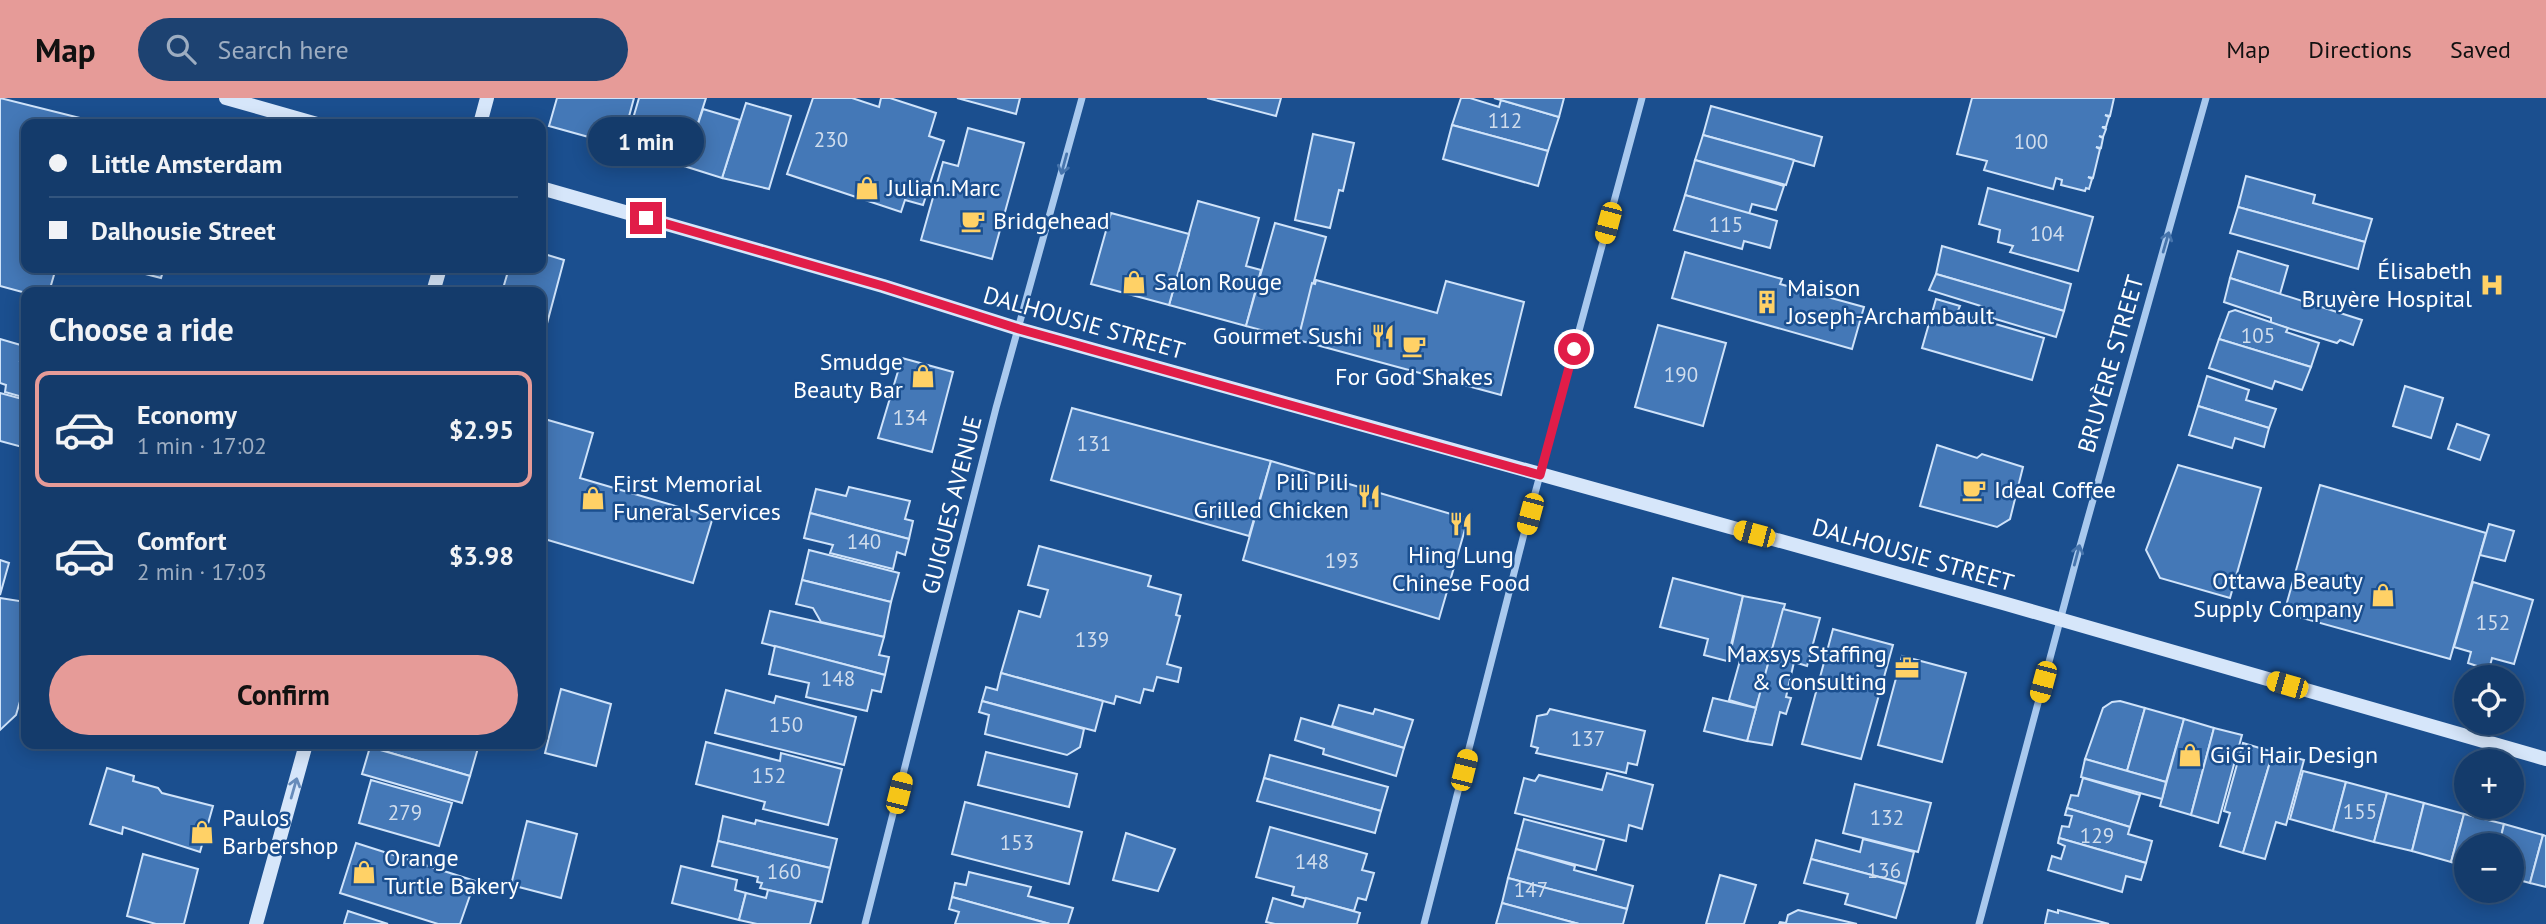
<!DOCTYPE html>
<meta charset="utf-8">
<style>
body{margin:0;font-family:"PT Sans",sans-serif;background:#1d4271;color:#f1f3f6;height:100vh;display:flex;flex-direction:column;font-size:26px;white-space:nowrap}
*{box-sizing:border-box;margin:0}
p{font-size:23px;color:#9dadc1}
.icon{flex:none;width:38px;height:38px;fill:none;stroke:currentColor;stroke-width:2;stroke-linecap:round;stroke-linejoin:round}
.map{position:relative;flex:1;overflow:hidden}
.side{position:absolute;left:21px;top:189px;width:525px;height:462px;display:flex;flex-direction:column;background:#143b6b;border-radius:14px;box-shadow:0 4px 18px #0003,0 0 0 2px #33557e}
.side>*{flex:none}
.hud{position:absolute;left:21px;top:21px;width:525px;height:154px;border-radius:14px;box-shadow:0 4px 18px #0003,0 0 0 2px #33557e;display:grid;align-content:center;height:154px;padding:0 28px;background:#143b6b}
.buttons{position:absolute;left:2454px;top:567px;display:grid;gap:14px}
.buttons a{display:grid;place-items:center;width:70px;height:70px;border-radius:50%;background:#143b6b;box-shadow:0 4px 18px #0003,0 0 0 2px #33557e;font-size:35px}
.end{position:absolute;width:32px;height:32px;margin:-16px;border:9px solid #e11d48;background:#fff;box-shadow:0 0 0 4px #fff}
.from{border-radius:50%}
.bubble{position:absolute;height:49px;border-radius:24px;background:#143b6b;box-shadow:0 4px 18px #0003,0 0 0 2px #33557e;font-size:23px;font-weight:700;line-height:49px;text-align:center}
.car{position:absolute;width:21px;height:42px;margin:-21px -10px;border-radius:9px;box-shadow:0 0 5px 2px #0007;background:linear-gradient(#f5c518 24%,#345 0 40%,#f5c518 0 76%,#345 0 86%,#f5c518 0)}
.hud b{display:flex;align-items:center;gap:24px;height:66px;font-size:26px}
.hud b+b{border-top:2px solid #33557e}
.hud i{width:18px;height:18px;background:#f1f3f6}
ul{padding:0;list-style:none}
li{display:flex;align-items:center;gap:21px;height:116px;margin:0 14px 10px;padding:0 14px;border:4px solid transparent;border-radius:14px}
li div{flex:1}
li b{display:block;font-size:26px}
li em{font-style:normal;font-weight:700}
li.selected{border-color:#e69b98}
li>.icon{width:63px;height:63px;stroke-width:1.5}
h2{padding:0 28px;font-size:32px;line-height:84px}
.button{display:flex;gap:14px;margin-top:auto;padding:14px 28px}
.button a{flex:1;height:80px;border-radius:42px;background:#e69b98;color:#111;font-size:28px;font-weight:700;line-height:80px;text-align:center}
header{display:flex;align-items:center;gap:42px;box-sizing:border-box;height:98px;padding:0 35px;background:#e69b98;color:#111}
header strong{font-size:33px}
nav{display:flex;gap:38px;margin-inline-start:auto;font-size:24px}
.search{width:490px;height:63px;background:#1d4271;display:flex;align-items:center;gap:18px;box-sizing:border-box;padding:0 24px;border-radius:38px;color:#9dadc1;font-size:26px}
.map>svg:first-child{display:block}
.building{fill:#4478b7;stroke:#cfe3fa;stroke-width:2}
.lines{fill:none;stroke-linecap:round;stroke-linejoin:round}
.street{stroke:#a9c9ee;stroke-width:7}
.secondary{stroke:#d6e6fa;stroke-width:14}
.oneway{stroke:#4674ac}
.oneway2{stroke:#668bba}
.route{stroke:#e11d48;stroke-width:9}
.labels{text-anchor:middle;stroke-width:5;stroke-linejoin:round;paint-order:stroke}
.number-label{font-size:21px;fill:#d0dded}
.poi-label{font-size:24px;fill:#fff;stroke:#1b4f8f;text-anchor:start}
.street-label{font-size:24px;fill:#fff;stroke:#1b4f8f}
</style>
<header>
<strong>Map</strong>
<div class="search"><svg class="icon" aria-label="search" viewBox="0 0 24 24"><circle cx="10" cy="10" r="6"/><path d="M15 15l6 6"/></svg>Search here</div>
<nav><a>Map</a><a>Directions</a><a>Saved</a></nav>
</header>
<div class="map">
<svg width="2546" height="826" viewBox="0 0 2546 826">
<rect width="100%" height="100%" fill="#1b4f8f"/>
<g class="building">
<polygon points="0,0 96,24 26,26 26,170 56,170 49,194 26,195 0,188"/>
<polygon points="557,0 634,0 621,48 549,28"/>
<polygon points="639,0 706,0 684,68 623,55"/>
<polygon points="813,0 852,0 879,9 881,0 890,0 936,15 929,38 944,43 923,107 905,102 901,114 787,76"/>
<polygon points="957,0 1020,0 1016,16"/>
<polygon points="1207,0 1281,0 1276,18"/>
<polygon points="1461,0 1470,0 1499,9 1501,2 1559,19 1548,53 1452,27"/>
<polygon points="1494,0 1564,0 1559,19"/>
<polygon points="1972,0 2114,0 2110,18 2105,17 2109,19 2106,29 2102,29 2106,31 2103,39 2099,38 2103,40 2101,50 2096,49 2100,51 2093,80 2088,79 2092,81 2089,91 2086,90 2085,93 2061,87 2062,82 2056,80 2053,91 1984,72 1987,63 1957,56"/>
<polygon points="746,5 791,18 769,91 722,80"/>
<polygon points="1711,8 1822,39 1814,68 1703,37"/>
<polygon points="703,11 740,22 722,80 684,68"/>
<polygon points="1452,27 1548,53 1538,88 1443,61"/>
<polygon points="968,30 1024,45 992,161 921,142 943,64 958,68"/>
<polygon points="1313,36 1354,45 1343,93 1339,92 1330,130 1295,122"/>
<polygon points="1703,37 1794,62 1786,87 1695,62"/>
<polygon points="1695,62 1784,88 1776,112 1752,106 1749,116 1685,97"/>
<polygon points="2246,78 2315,97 2313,105 2372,121 2365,144 2238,109"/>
<polygon points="1988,90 2093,119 2078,173 2010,154 2013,148 1998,144 2000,132 1979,126"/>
<polygon points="1685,97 1777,123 1770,150 1744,143 1742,151 1674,132"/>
<polygon points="1198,103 1259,120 1246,168 1261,172 1246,228 1169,207"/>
<polygon points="2238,109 2365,144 2358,171 2230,135"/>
<polygon points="1111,115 1189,136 1169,207 1091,186"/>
<polygon points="1275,125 1326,139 1298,242 1246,228"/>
<polygon points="1942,148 2071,186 2064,213 1936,176"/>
<polygon points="2238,153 2288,168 2280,196 2230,180"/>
<polygon points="1685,154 1782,181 1780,186 1864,209 1852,251 1672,200"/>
<polygon points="541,155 564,162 541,248 541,194 502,194 509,170 541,170"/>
<polygon points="122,170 164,170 161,180"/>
<polygon points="1936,176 2064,213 2056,239 1982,217 1984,209 1929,192"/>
<polygon points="2230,180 2362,222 2353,247 2340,242 2337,245 2271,225 2271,220 2224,204"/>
<polygon points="1316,182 1437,215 1446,183 1524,204 1501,297 1298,242 1312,185 1315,186"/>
<polygon points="1936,201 1960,208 1957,215 2044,240 2032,282 1922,250"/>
<polygon points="2235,212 2288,230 2286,234 2319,245 2311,269 2219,241 2229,214"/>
<polygon points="1658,227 1726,245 1703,328 1635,309"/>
<polygon points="0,241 24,248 20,263 26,264 26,300 5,294 6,287 0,285"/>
<polygon points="2219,241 2311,269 2302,292 2275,283 2272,291 2209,270"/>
<polygon points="902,260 953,274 932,354 878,340"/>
<polygon points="2207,278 2249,292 2246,302 2276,311 2269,330 2198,308"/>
<polygon points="2405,288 2443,300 2431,340 2393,328"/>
<polygon points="0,295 26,302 26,350 0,343"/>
<polygon points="2198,308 2269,330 2264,349 2235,340 2232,350 2189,337"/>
<polygon points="1072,310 1271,363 1249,438 1051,382"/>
<polygon points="541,320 593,335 580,380 713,419 693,485 541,440"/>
<polygon points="2457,326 2489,337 2480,362 2448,351"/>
<polygon points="1937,347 1977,360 1982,356 2023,369 2010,421 1997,429 1920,408"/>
<polygon points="1271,363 1468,421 1439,521 1243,462"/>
<polygon points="2178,367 2261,390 2230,500 2160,480 2146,452"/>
<polygon points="2320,387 2486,435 2450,561 2284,515"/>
<polygon points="849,389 910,403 905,421 913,423 909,441 810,415 816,391 846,398"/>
<polygon points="810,415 909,441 905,457 897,454 893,471 830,455 833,447 804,440"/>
<polygon points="2489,426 2514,433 2505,463 2480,457"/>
<polygon points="1039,448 1151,478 1148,488 1181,497 1176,517 1180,518 1167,566 1181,570 1178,584 1157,579 1153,593 1144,591 1140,605 1116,598 1114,606 1001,575 1019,513 1040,519 1048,492 1028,487"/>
<polygon points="809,452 899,475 891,504 802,482"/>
<polygon points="0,462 9,465 0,497"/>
<polygon points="1673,480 1743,498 1727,563 1704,557 1708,541 1660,529"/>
<polygon points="802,482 891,504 884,539 821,524 813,510 796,506"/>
<polygon points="2473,484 2533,502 2514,566 2492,560 2489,572 2468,565 2471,554 2454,549"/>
<polygon points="1743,498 1785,506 1756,610 1729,602 1741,559 1730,556"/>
<polygon points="0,500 26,504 26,583 16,617 0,632"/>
<polygon points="1783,511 1820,520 1807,568 1794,564 1786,599 1791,600 1786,616 1780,614 1772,647 1747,643"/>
<polygon points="770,513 884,539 879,557 889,559 885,577 762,545"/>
<polygon points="1833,531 1893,547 1861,661 1802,646"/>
<polygon points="775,548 885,577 881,594 872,592 867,613 806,599 809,585 769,576"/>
<polygon points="1902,558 1966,575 1942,664 1878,647"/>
<polygon points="1001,575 1103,603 1095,633 982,603 986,589 997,592"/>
<polygon points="561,591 611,606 596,668 545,655"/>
<polygon points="726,592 774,605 776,598 856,619 844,667 715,635"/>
<polygon points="1713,600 1756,610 1747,643 1704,633"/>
<polygon points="982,603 1084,631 1080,649 1067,657 985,636 989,617 979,614"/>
<polygon points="2120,603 2145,610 2127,673 2085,661 2103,610 2112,604"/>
<polygon points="1339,607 1373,616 1375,611 1413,622 1404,650 1332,628"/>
<polygon points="2145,610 2184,621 2166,684 2127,673"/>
<polygon points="1550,611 1645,633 1637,667 1628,665 1626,675 1536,655 1538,650 1531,648 1537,618 1547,616"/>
<polygon points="1301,620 1404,650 1396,678 1323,656 1324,651 1295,642"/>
<polygon points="2184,621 2214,630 2191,717 2160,708"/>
<polygon points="2214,630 2242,637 2218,725 2191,717"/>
<polygon points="706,644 780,663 781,655 842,671 828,727 763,711 765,704 696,686"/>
<polygon points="2243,645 2273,654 2243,755 2220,748 2230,715 2224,713"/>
<polygon points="371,646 462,646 478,650 470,678 370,649"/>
<polygon points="370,649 470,678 462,705 362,676"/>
<polygon points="986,654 1077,676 1069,709 978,687"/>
<polygon points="2273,654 2304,662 2286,727 2276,724 2265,761 2243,755"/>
<polygon points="1270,657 1388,689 1381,713 1264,680"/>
<polygon points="2085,661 2166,684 2162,701 2081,679"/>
<polygon points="107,670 134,678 133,683 158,690 162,695 213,708 200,754 123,729 122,736 90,726"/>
<polygon points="2303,673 2346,684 2333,733 2290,721"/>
<polygon points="1607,675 1653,687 1642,731 1629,727 1626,743 1515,715 1524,680 1535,683 1539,677 1602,692"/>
<polygon points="1264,680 1381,713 1375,735 1257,703"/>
<polygon points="2083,680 2140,697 2130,729 2067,710 2071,697 2078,698"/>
<polygon points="371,682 452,705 439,748 359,725"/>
<polygon points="2346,684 2387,695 2374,744 2333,733"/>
<polygon points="1855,686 1931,705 1918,754 1843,735"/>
<polygon points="2387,695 2424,705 2412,753 2374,744"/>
<polygon points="965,704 1082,734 1069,786 952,756"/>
<polygon points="2424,705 2464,716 2451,764 2412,753"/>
<polygon points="2067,710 2130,729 2128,736 2152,743 2146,765 2059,740 2062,728 2069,729 2072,718 2065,717"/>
<polygon points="2464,716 2504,726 2499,747 2466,747 2466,768 2451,764"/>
<polygon points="723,718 755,726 756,722 837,741 830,770 718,743"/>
<polygon points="1524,721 1604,742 1596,772 1516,751"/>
<polygon points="527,723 577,736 561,800 511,787"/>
<polygon points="2504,726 2543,737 2530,785 2511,780 2511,747 2499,747"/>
<polygon points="1270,729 1367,756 1362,772 1374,775 1366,802 1358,800 1354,813 1292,797 1294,789 1256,779"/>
<polygon points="1126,735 1175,751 1158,793 1113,782"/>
<polygon points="2543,737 2546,738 2546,789 2530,785"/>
<polygon points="2059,740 2146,765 2141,782 2126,778 2122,794 2048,772 2052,758 2061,761 2065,748 2058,745"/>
<polygon points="1863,741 1914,754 1906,786 1811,761 1816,742 1860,754"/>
<polygon points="718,743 830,770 822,804 760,790 762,785 757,784 758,779 712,768"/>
<polygon points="356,745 475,783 460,826 438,826 340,795"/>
<polygon points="1516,751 1575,768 1574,772 1633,788 1627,811 1508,780"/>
<polygon points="143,756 198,771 184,826 156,826 127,818"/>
<polygon points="1811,761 1906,786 1896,820 1845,806 1848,796 1804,785"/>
<polygon points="681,768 737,782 735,792 746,795 739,822 672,805"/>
<polygon points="969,774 1031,789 1028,798 1073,810 1068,826 1050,826 952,799 955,785 966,787"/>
<polygon points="1720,777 1756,787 1744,826 1706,826"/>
<polygon points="1508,780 1627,811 1623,826 1579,826 1502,805"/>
<polygon points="768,792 816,803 810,826 757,826 739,822 746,795 766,800"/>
<polygon points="952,799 1050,826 955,826 959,814 949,811"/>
<polygon points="1273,800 1303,809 1306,800 1360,815 1357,826 1275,826 1266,824"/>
<polygon points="1502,805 1579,826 1496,826"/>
<polygon points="1798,812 1857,826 1779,826 1780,824 1786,825 1788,817"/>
<polygon points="2048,812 2058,815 2058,812 2109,826 2045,826"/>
<polygon points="348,813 388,826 344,826"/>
</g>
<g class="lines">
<g class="street">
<polyline points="865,826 996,310 1082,0"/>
<polyline points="1424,826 1524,436 1642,0"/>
<polyline points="1979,826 2077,459 2206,0"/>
</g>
<g class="secondary">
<polyline points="226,0 317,26"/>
<polyline points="480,26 487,0"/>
<polyline points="541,90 883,188 1019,231 2003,505 2546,661"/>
<polyline points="433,194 440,170"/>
<polyline points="256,826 306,646"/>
</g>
</g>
<defs><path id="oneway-shaft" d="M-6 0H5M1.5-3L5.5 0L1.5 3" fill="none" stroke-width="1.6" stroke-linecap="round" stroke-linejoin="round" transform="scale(1.75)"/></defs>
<g class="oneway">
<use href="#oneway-shaft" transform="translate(1064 66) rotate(105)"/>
<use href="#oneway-shaft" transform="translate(2166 144) rotate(-74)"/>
<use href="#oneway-shaft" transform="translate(2077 457) rotate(-75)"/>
</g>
<use class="oneway2" href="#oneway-shaft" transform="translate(294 690) rotate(-74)"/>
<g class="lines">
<polyline class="route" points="646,120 883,188 1019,231 1540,377 1574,251"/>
</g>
<defs>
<g id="shop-bare" transform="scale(1.89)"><path d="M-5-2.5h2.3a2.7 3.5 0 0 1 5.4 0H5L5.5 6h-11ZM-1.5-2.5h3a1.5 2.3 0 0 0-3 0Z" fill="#ffd166" stroke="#1b4f8f" stroke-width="2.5" paint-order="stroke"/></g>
<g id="cafe-bare" transform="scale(1.89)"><path d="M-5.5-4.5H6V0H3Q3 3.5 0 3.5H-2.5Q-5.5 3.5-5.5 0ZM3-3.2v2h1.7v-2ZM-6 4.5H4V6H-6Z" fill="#ffd166" stroke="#1b4f8f" stroke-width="2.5" paint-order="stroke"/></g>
<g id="hospital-bare" transform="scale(1.89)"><path d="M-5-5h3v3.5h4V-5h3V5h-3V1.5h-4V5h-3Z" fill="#ffd166" stroke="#1b4f8f" stroke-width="2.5" paint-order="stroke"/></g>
<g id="building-bare" transform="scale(1.89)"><path d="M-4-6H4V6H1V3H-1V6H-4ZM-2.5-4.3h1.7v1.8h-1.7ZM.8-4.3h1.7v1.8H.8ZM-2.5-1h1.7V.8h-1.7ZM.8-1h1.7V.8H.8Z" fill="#ffd166" stroke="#1b4f8f" stroke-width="2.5" paint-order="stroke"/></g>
<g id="restaurant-bare" transform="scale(1.89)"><path d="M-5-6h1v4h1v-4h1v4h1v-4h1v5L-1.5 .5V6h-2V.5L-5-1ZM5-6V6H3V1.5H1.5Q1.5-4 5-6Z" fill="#ffd166" stroke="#1b4f8f" stroke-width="2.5" paint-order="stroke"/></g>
<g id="office-bare" transform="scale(1.89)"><path d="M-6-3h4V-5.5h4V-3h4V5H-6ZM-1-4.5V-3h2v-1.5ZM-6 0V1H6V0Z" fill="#ffd166" stroke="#1b4f8f" stroke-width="2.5" paint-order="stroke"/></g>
</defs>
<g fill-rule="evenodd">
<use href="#shop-bare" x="867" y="90"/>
<use href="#cafe-bare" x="973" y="123"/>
<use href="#shop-bare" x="1134" y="184"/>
<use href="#hospital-bare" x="2492" y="187"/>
<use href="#building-bare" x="1767" y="204"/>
<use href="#restaurant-bare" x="1383" y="238"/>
<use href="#cafe-bare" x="1414" y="248"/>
<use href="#shop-bare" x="923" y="278"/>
<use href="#cafe-bare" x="1974" y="392"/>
<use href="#restaurant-bare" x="1369" y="398"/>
<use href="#shop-bare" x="593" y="400"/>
<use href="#restaurant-bare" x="1461" y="426"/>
<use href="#shop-bare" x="2383" y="497"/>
<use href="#office-bare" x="1907" y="570"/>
<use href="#shop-bare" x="2190" y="657"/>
<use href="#shop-bare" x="202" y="734"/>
<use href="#shop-bare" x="364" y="774"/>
</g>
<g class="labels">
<g class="number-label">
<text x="1505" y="30">112</text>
<text x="831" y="49">230</text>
<text x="2031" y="51">100</text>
<text x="1726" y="134">115</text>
<text x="2047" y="143">104</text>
<text x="2258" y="245">105</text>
<text x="1681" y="284">190</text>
<text x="910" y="327">134</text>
<text x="1094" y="353">131</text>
<text x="864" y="451">140</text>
<text x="1342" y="470">193</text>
<text x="2493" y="532">152</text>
<text x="1092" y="549">139</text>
<text x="838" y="588">148</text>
<text x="786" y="634">150</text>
<text x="1588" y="648">137</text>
<text x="769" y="685">152</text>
<text x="2360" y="721">155</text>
<text x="405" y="722">279</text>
<text x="1887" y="727">132</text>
<text x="2097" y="745">129</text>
<text x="1017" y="752">153</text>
<text x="1312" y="771">148</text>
<text x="1884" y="780">136</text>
<text x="784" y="781">160</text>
<text x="1531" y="799">147</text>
</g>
<g class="poi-label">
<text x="887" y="98">Julian.Marc</text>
<text x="993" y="131">Bridgehead</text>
<text x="2472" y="181" text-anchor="end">Élisabeth<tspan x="2472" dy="28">Bruyère Hospital</tspan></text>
<text x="1154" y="192">Salon Rouge</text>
<text x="1787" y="198">Maison<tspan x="1787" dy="28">Joseph-Archambault</tspan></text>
<text x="1363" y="246" text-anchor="end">Gourmet Sushi</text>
<text x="903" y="272" text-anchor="end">Smudge<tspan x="903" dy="28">Beauty Bar</tspan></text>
<text x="1414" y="287" text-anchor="middle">For God Shakes</text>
<text x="1349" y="392" text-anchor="end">Pili Pili<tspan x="1349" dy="28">Grilled Chicken</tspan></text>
<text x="613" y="394">First Memorial<tspan x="613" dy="28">Funeral Services</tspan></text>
<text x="1994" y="400">Ideal Coffee</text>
<text x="1461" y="465" text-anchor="middle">Hing Lung<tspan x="1461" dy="28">Chinese Food</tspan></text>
<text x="2363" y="491" text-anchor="end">Ottawa Beauty<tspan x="2363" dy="28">Supply Company</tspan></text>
<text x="1887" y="564" text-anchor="end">Maxsys Staffing<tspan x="1887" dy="28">&amp; Consulting</tspan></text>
<text x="2210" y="665">GiGi Hair Design</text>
<text x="222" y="728">Paulos<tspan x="222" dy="28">Barbershop</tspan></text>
<text x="384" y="768">Orange<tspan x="384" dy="28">Turtle Bakery</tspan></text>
</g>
<g class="street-label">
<text transform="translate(1084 225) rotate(16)" y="8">DALHOUSIE STREET</text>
<text transform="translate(2111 266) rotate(-74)" y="8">BRUYÈRE STREET</text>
<text transform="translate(952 407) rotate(-76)" y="8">GUIGUES AVENUE</text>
<text transform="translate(1913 457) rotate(16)" y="8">DALHOUSIE STREET</text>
</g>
</g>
</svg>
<div class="buttons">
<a><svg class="icon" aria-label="locate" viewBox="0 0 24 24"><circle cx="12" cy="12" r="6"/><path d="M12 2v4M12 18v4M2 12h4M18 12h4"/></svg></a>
<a>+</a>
<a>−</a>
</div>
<i class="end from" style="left:1574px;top:251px"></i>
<i class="end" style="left:646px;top:120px"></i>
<div class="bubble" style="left:588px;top:19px;width:116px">1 min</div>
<i class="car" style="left:1608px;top:125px;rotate:195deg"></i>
<i class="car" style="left:1530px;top:416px;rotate:195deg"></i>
<i class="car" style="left:1754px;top:436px;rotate:285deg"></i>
<i class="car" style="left:2043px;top:584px;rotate:195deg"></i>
<i class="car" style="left:2287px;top:587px;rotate:286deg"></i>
<i class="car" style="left:1464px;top:672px;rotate:14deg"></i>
<i class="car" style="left:899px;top:695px;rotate:14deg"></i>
<div class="hud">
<b><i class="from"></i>Little Amsterdam</b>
<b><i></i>Dalhousie Street</b>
</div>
<section class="side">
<h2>Choose a ride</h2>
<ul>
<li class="selected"><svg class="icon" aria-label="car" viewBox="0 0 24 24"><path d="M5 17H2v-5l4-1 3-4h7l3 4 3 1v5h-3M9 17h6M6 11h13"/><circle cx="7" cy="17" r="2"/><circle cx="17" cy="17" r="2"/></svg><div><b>Economy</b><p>1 min · 17:02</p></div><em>$2.95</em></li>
<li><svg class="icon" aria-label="car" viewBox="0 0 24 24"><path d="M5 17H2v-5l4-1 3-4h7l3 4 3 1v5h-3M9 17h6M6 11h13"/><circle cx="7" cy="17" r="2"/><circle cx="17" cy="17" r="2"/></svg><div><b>Comfort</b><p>2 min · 17:03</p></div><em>$3.98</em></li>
</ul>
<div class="button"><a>Confirm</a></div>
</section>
</div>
